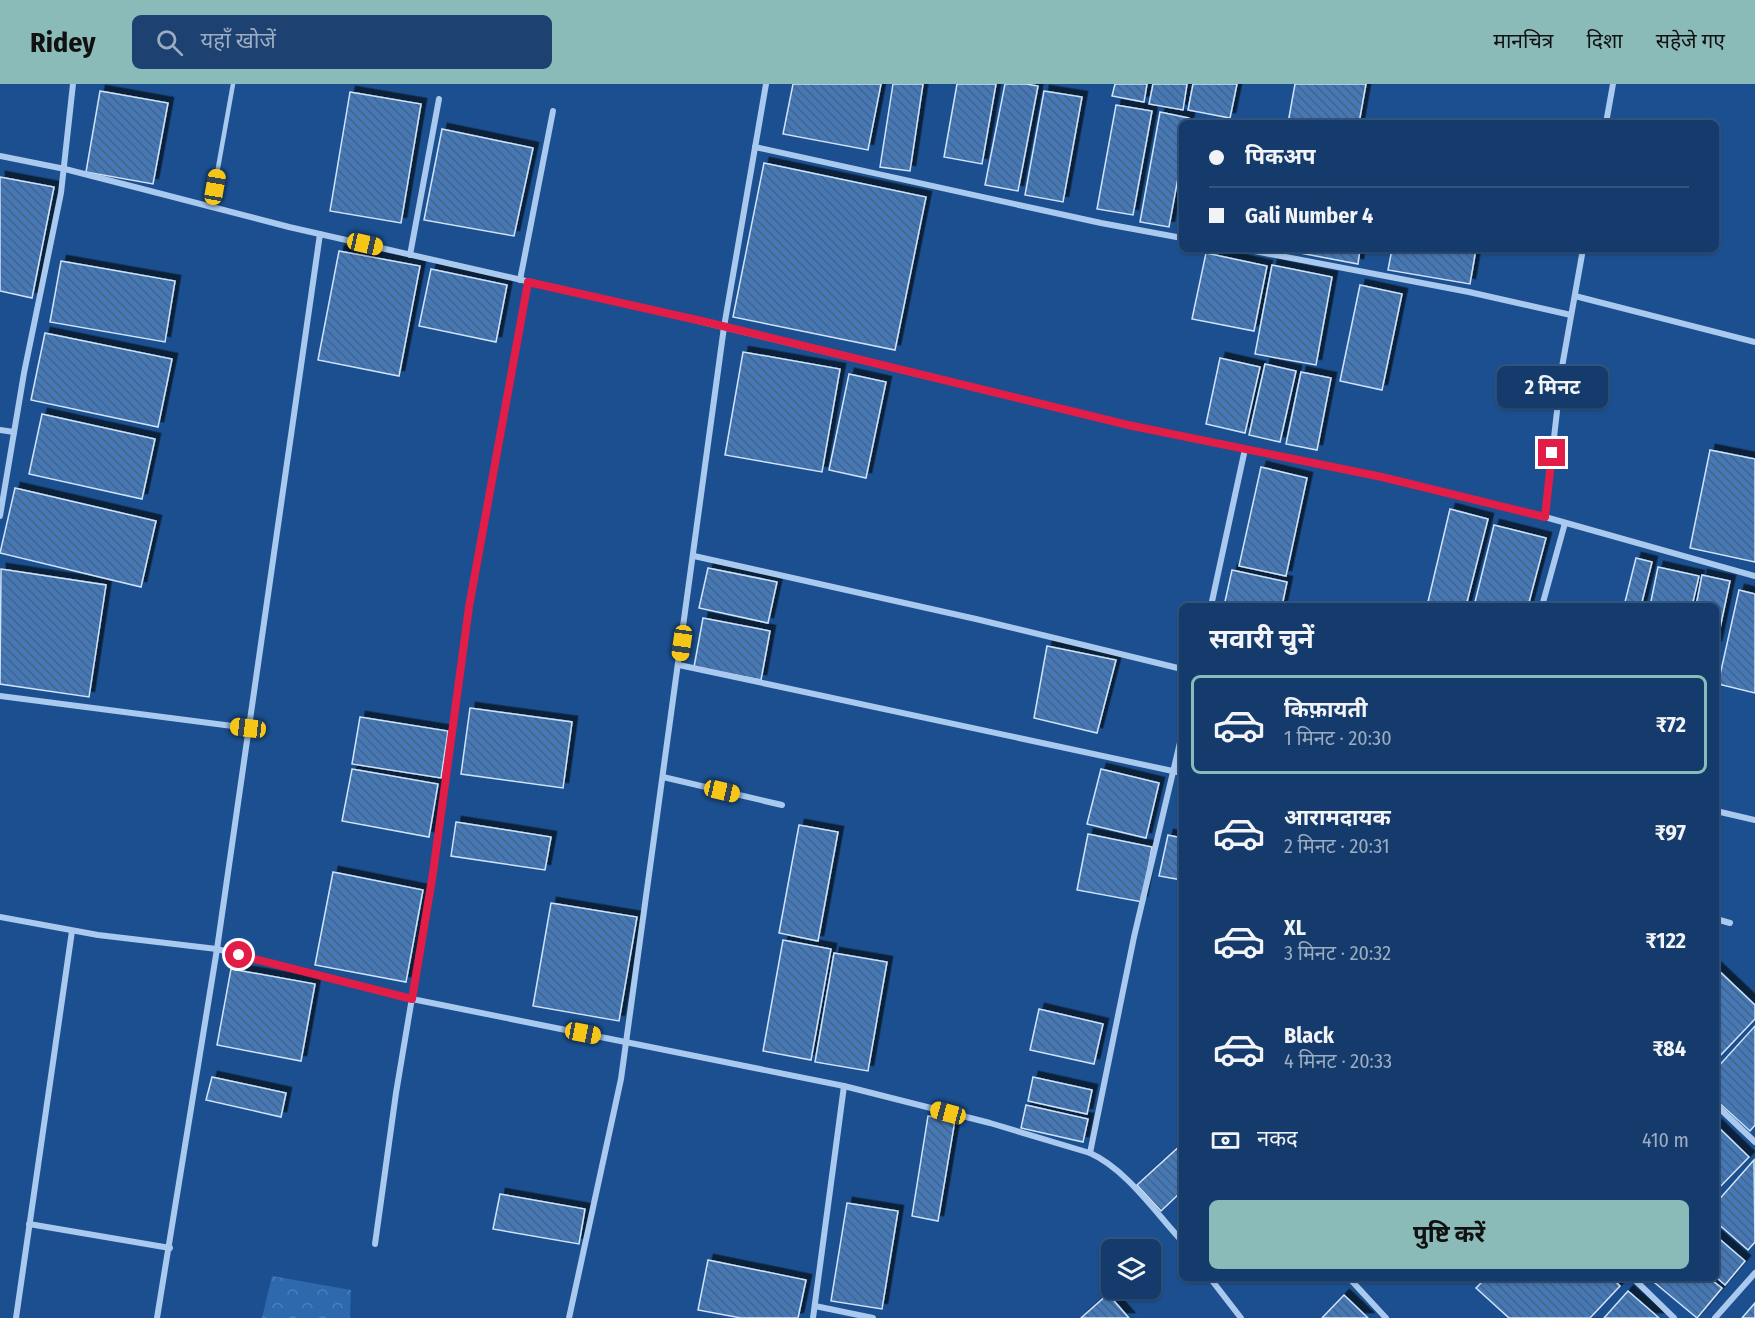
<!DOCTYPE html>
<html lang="hi">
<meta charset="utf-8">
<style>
body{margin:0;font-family:"Fira Sans Condensed","Noto Sans Devanagari",sans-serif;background:#1d4271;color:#f1f3f6;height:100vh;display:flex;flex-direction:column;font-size:22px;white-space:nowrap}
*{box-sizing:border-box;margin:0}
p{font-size:20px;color:#9dadc1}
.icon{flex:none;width:33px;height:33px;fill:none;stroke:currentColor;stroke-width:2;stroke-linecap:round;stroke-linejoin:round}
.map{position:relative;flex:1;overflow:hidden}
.drawer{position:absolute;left:1179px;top:519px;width:540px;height:678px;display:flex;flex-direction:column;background:#143b6b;border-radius:9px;box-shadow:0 2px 4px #0004,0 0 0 2px #33557e}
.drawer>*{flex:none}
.hud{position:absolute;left:1179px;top:36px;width:540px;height:132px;border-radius:9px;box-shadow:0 2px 4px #0004,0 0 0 2px #33557e;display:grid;align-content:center;height:132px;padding:0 30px;background:#143b6b}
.buttons{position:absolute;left:1101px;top:1155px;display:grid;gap:12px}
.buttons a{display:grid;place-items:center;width:60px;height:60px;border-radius:9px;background:#143b6b;box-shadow:0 2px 4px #0004,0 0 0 2px #33557e;font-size:30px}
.end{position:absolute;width:27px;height:27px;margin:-14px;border:8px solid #e11d48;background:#fff;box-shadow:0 0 0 3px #fff}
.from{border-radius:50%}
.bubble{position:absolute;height:42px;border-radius:9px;background:#143b6b;box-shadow:0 2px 4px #0004,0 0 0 2px #33557e;font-size:20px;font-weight:700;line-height:42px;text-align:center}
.car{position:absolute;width:18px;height:36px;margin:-18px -9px;border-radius:8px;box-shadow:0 0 4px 2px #0007;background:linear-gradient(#f5c518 24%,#345 0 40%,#f5c518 0 76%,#345 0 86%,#f5c518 0)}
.hud b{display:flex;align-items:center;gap:21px;height:57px;font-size:22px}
.hud b+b{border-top:2px solid #33557e}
.hud i{width:15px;height:15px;background:#f1f3f6}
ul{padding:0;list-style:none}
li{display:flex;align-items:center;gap:18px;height:99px;margin:0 12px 9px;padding:0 18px;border:3px solid transparent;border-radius:9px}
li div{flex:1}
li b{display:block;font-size:22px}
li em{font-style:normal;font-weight:700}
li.active{border-color:#8bbbb9}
li>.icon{width:54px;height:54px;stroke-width:1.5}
h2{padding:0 30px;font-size:27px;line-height:72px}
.pay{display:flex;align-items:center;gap:15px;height:66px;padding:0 30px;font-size:22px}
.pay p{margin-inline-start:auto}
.cta{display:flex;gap:12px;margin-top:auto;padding:12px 30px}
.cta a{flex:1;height:69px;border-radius:9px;background:#8bbbb9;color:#111;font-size:24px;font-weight:700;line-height:69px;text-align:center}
header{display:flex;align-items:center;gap:36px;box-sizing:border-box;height:84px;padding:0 30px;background:#8bbbb9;color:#111}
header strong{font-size:28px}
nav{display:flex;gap:33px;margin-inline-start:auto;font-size:21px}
.search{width:420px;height:54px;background:#1d4271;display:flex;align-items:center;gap:15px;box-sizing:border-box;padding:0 21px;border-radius:9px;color:#9dadc1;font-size:22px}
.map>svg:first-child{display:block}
.park{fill:url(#park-crowns)}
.building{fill:url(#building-back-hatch);stroke:#cfe3fa;stroke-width:1.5;filter:url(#shadow)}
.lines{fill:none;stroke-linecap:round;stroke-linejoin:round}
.service{stroke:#a9c9ee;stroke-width:4.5}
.minor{stroke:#a9c9ee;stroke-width:6}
.route{stroke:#e11d48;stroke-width:8}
</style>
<header>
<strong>Ridey</strong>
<div class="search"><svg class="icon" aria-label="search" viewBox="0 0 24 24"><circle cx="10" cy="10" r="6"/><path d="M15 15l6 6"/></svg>यहाँ खोजें</div>
<nav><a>मानचित्र</a><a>दिशा</a><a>सहेजे गए</a></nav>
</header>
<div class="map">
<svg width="1755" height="1234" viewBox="0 0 1755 1234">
<defs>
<pattern id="park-crowns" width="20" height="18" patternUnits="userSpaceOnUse" patternTransform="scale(1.5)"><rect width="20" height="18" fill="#2e69ad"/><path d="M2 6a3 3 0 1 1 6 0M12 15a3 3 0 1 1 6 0" fill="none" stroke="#4d80b9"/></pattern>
<pattern id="building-back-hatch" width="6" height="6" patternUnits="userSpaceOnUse" patternTransform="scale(1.5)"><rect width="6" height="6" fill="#4478b7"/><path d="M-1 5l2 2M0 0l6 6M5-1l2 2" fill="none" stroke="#486282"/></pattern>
<filter id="shadow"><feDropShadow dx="5.5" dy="-5.5" stdDeviation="0" flood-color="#0009"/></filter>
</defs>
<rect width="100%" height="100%" fill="#1b4f8f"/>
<polygon class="park" points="272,1192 351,1206 350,1234 262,1234"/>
<g class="building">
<polygon points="793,0 881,0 868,66 783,50"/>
<polygon points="893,0 923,0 910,87 880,83"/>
<polygon points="957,0 996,0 982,80 944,73"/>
<polygon points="1005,0 1026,0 1038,2 1018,107 985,101"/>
<polygon points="1115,0 1147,0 1144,18 1112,12"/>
<polygon points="1153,0 1187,0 1183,26 1149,20"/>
<polygon points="1193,0 1237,0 1230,34 1188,26"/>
<polygon points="1295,0 1366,0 1359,39 1288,39"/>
<polygon points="100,7 168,19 153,100 86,88"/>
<polygon points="1044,7 1082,13 1063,118 1025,111"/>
<polygon points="350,8 421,20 401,139 330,127"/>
<polygon points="1116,21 1152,27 1133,131 1097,125"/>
<polygon points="1160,28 1189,34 1188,39 1182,39 1182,72 1169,143 1140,138"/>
<polygon points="442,45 533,64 514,152 424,136"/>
<polygon points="764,79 926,113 895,266 733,233"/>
<polygon points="0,93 54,103 32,214 0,207"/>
<polygon points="1279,165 1360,165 1358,180"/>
<polygon points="1392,165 1476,165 1470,200 1388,186"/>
<polygon points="339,167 420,182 399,292 318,276"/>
<polygon points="1206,169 1267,182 1254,247 1192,235"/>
<polygon points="61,177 175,197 165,258 50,238"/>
<polygon points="1272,181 1332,193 1316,281 1255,270"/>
<polygon points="431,185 507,201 496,258 419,242"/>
<polygon points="1360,201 1402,210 1382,306 1340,297"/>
<polygon points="45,249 172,275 158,343 31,316"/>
<polygon points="743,268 840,285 822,388 725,371"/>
<polygon points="1220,274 1260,283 1245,349 1206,340"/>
<polygon points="1265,280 1296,287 1280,358 1249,351"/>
<polygon points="1301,288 1331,294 1317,366 1286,360"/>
<polygon points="849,290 886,298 866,394 829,386"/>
<polygon points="42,330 155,355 142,415 29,390"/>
<polygon points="1710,366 1755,375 1755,478 1690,464"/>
<polygon points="1261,383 1307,394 1286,492 1239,482"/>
<polygon points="15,404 156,437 141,503 0,469"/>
<polygon points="1450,425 1488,435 1466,522 1427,522"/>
<polygon points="1494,441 1546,454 1528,522 1474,522"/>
<polygon points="1636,474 1652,478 1641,522 1624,522"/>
<polygon points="1658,483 1699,492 1692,522 1650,522"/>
<polygon points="708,484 777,498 768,539 699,524"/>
<polygon points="1,485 106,501 89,613 0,600"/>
<polygon points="1232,486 1287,498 1282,522 1224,522"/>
<polygon points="1702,491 1730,497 1716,563 1716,522 1696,522"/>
<polygon points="1739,506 1755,510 1755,609 1718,600"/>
<polygon points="703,534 770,547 761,596 694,583"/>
<polygon points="1047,562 1116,576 1097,649 1034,634"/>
<polygon points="470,624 572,638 563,704 461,690"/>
<polygon points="360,633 448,647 441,694 352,680"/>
<polygon points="352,685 438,700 429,753 342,737"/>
<polygon points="1101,685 1159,699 1146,754 1087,740"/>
<polygon points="456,738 551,753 545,786 451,772"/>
<polygon points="799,741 838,748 818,857 779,849"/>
<polygon points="1088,750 1152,763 1142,818 1077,806"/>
<polygon points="1168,751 1182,754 1182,796 1159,792"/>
<polygon points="333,788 423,806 406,898 315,881"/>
<polygon points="551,819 637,833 619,937 533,922"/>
<polygon points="783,856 831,865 811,976 763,967"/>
<polygon points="834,869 887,878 868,987 815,978"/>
<polygon points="1716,884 1755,921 1755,935 1716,976"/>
<polygon points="231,885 315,900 301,977 217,961"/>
<polygon points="1039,925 1103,940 1094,980 1030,966"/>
<polygon points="1755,942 1755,1041 1750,1047 1716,1016 1716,985"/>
<polygon points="212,993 286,1009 281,1033 206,1016"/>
<polygon points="1033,993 1092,1006 1087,1030 1028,1017"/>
<polygon points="1026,1021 1088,1035 1083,1058 1021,1044"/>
<polygon points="928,1032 955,1036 938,1137 912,1132"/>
<polygon points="1716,1041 1749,1073 1716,1107"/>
<polygon points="1182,1060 1182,1107 1161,1127 1137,1101"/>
<polygon points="1754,1076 1755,1158 1748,1166 1716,1138 1716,1119"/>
<polygon points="500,1110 585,1125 579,1160 493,1145"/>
<polygon points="847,1119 898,1127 882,1225 831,1217"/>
<polygon points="1716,1152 1745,1177 1725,1201 1716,1193"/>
<polygon points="708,1176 806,1196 798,1234 741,1234 698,1226"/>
<polygon points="1486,1194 1612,1194 1620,1202 1590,1234 1509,1234 1476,1204"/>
<polygon points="1649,1194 1709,1194 1722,1204 1697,1234"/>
<polygon points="1628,1207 1659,1234 1604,1234"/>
<polygon points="1108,1210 1129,1234 1081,1234"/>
<polygon points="1344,1211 1368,1234 1322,1234"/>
<polygon points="1755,1219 1755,1234 1742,1234"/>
</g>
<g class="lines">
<polyline class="service" points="211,123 233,0"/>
<g class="minor">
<polyline points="1606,39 1613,0"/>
<polyline points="755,63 1101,139 1182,154"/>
<polyline points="0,72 65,85 289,143 653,226 1128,341 1382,393 1545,433 1755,492"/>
<polyline points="1244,165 1469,208 1571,231"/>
<polyline points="410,171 439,15"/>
<polyline points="520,196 553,27"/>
<polyline points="1575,212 1755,258"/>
<polyline points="0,346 14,348"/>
<polyline points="0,432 24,289 61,109 73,0"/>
<polyline points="1545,433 1562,283 1583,165"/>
<polyline points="694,472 976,535 1182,585"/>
<polyline points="1211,522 1245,365"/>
<polyline points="1542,522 1565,439"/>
<polyline points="679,581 1182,689"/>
<polyline points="0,612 248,644"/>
<polyline points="663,693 782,721"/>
<polyline points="1716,727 1755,736"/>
<path d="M0 833 98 851 217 865 412 915 844 1002 990 1039 1090 1069C1126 1085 1155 1128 1182 1157"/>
<polyline points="1716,835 1730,839"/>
<polyline points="1716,1021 1755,1058"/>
<polyline points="1090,1069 1134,853 1182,650"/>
<polyline points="29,1140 170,1164"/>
<polyline points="375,1160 396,1009 433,789 469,523 528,198"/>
<polyline points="1210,1194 1241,1234"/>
<polyline points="1349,1194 1386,1234"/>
<polyline points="1633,1194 1674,1234"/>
<polyline points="815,1222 873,1234"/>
<polyline points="16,1234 72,847"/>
<polyline points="157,1234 217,865 320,150"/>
<polyline points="569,1234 621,995 724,243 766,0"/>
<polyline points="813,1234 844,1002"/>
<polyline points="1715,1234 1755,1189"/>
</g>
</g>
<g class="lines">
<polyline class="route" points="239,871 412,915 433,789 469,523 528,198 706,238 1128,341 1382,393 1545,433 1552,369"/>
</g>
</svg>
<div class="buttons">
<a><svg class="icon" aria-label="layers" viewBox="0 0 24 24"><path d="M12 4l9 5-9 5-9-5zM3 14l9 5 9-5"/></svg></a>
</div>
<i class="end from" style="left:239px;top:871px"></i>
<i class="end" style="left:1552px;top:369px"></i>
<div class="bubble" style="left:1497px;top:282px;width:111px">2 मिनट</div>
<i class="car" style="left:215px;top:103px;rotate:10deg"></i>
<i class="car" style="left:365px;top:160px;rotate:103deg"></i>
<i class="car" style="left:682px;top:559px;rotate:188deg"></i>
<i class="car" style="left:248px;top:644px;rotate:277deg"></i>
<i class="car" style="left:722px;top:707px;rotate:103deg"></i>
<i class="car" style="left:583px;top:949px;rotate:101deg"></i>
<i class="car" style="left:948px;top:1029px;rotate:285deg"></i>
<div class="hud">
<b><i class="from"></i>पिकअप</b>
<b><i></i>Gali Number 4</b>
</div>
<section class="drawer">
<h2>सवारी चुनें</h2>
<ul>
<li class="active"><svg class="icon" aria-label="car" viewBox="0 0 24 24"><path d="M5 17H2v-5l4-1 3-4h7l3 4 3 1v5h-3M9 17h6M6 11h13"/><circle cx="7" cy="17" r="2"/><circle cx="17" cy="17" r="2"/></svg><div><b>किफ़ायती</b><p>1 मिनट · 20:30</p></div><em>₹72</em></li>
<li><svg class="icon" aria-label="car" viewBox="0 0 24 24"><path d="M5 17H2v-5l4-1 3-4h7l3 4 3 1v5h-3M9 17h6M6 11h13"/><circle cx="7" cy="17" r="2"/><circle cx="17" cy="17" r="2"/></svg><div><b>आरामदायक</b><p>2 मिनट · 20:31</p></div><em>₹97</em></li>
<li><svg class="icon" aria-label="car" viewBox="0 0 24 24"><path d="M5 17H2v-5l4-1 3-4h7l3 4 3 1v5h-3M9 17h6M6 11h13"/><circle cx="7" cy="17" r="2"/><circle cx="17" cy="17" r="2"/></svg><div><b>XL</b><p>3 मिनट · 20:32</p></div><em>₹122</em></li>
<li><svg class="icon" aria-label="car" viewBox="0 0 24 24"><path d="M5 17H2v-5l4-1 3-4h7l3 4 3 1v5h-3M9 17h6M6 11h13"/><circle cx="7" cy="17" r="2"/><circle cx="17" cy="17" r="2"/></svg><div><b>Black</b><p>4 मिनट · 20:33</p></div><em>₹84</em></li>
</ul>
<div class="pay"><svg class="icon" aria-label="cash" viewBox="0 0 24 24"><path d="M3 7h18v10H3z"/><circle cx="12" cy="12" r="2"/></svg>नकद<p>410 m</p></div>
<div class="cta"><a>पुष्टि करें</a></div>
</section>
</div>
